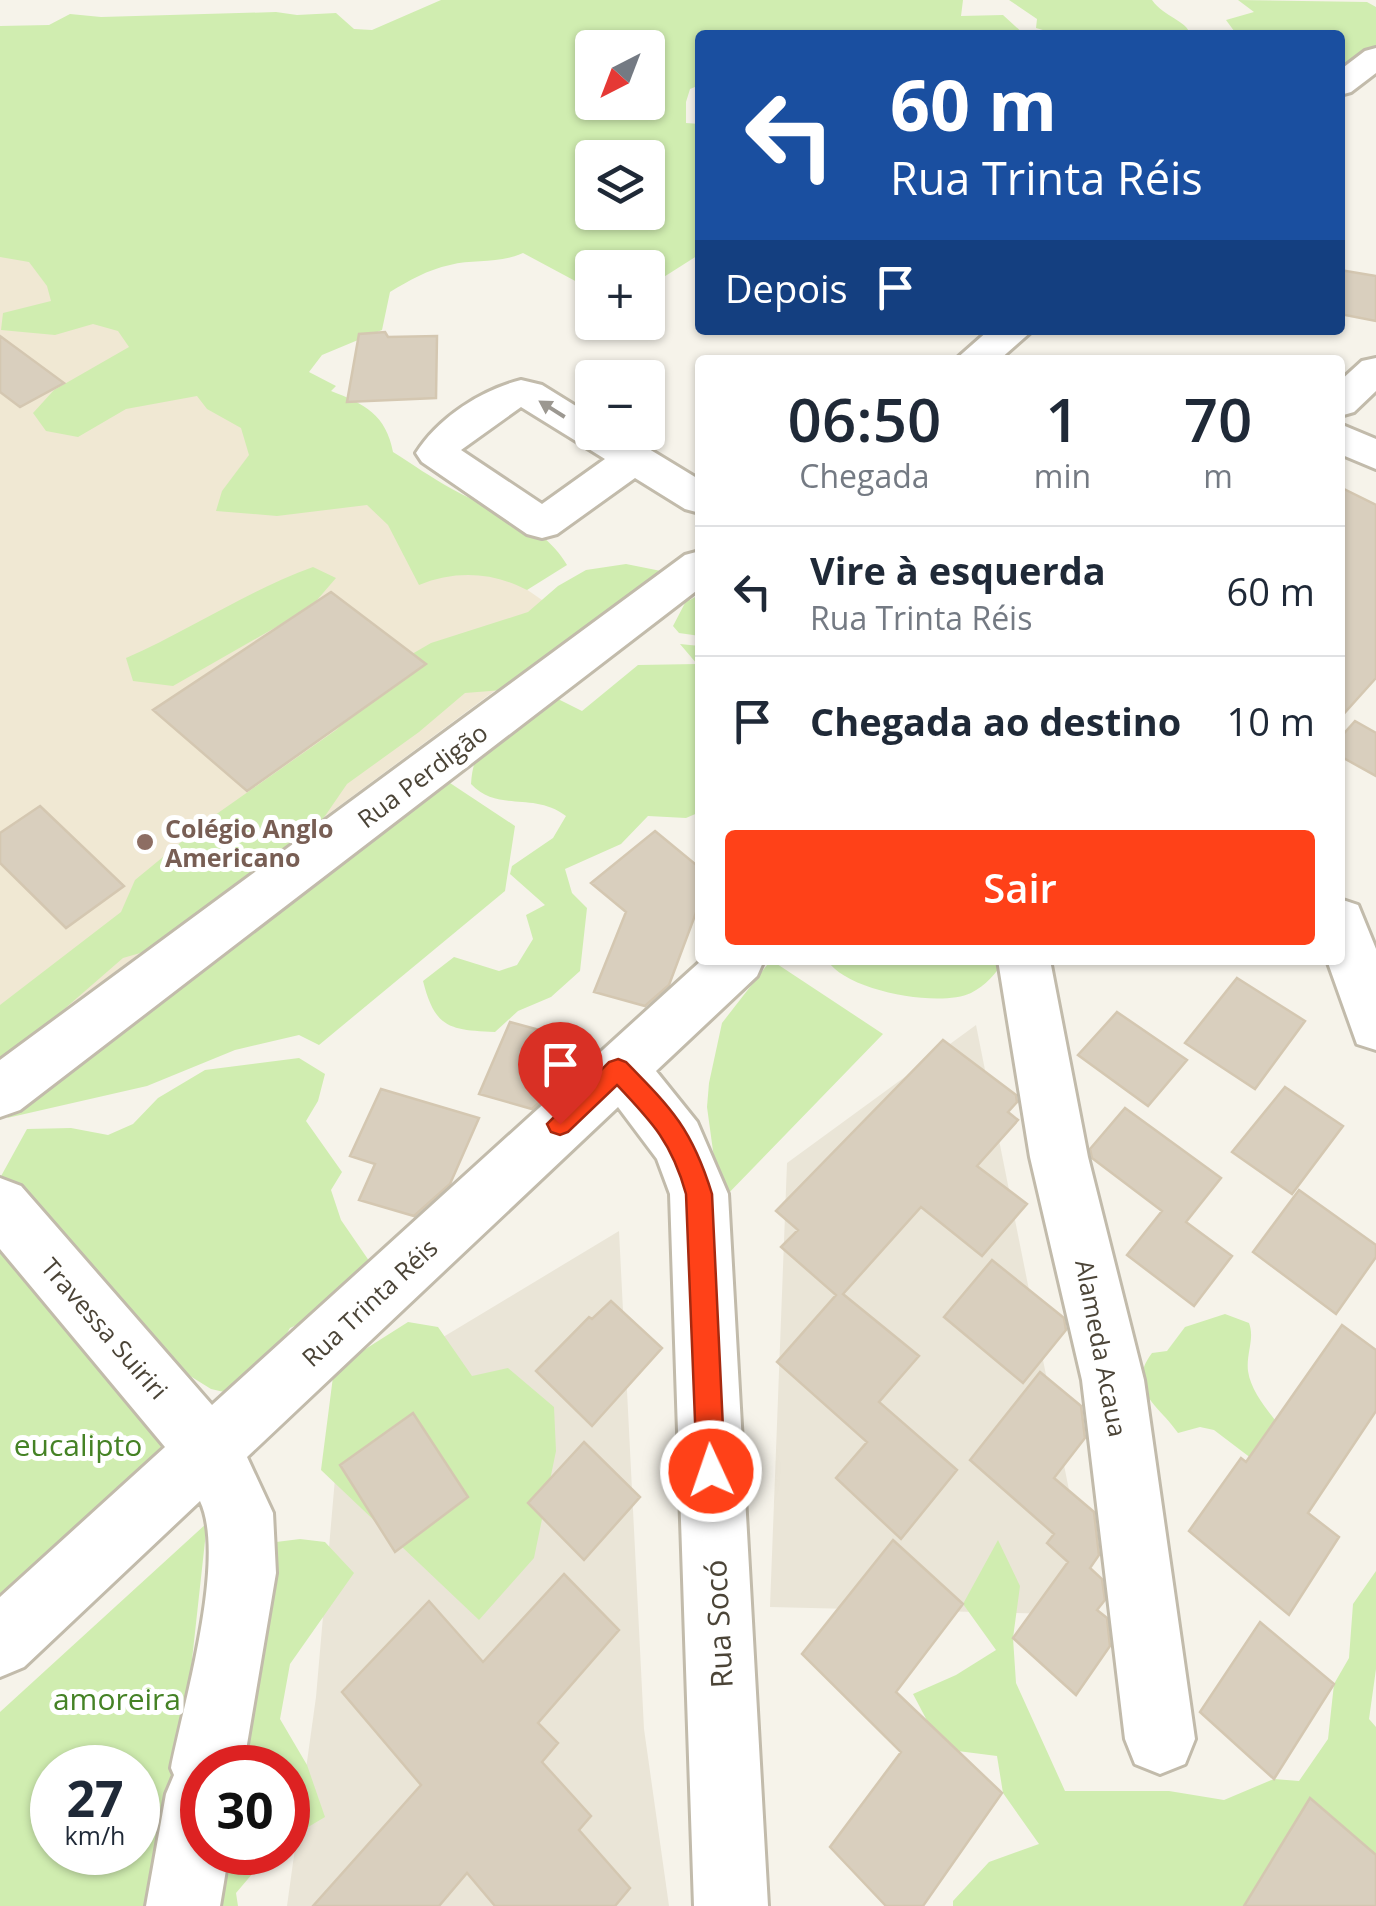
<!DOCTYPE html>
<html lang="pt">
<head>
<meta charset="utf-8">
<style>
	:root { --surface:#fff; --page:#f6f6f7; --text:#1f2937; --muted:#747a83; --line:#e0e1e3; --accent:#ff4118 }
	body { margin:0; font-family:"Open Sans",sans-serif; background:var(--page); color:var(--text); height:100vh; display:flex; flex-direction:column; font-size:38px; white-space:nowrap }
	* { box-sizing:border-box; margin:0 }
	p { font-size:32px; color:var(--muted) }
	.icon { flex:none; width:55px; height:55px; fill:none; stroke:currentColor; stroke-width:2; stroke-linecap:round; stroke-linejoin:round }
	.map { position:relative; flex:1; overflow:hidden }
	.side { position:absolute; left:695px; top:355px; width:650px; height:610px; display:flex; flex-direction:column; background:var(--surface); border-radius:10px; box-shadow:0 2px 8px #0004 }
	.side>* { flex:none }
	.top-card { position:absolute; left:695px; top:30px; width:650px; height:305px; border-radius:10px; box-shadow:0 2px 8px #0004; background:#1a4fa0; color:#fff; overflow:hidden }
	.needle { width:65px; rotate:222deg }
	.buttons { position:absolute; left:575px; top:30px; display:grid; gap:20px }
	.buttons a { display:grid; place-items:center; width:90px; height:90px; border-radius:10px; background:var(--surface); box-shadow:0 2px 8px #0004; font-size:50px }
	.speed { position:absolute; left:30px; top:1745px; display:flex; gap:20px; font-size:50px; font-weight:700; text-align:center }
	.speed>* { display:grid; place-content:center; width:130px; height:130px; border-radius:50%; background:var(--surface); box-shadow:0 2px 8px #0004; line-height:1 }
	.speed small { font-size:25px; font-weight:400 }
	.speed .limit { border:15px solid #d22; background:#fff; color:#111 }
	.pin { position:absolute; display:grid; place-items:center; width:85px; height:85px; color:#fff; margin:-102px -42px; border-radius:50% 50% 50% 0; rotate:-45deg; box-shadow:0 0 10px #0007 }
	.pin .icon { rotate:45deg }
	.me { position:absolute; width:110px; margin:-55px; rotate:357deg; stroke-linejoin:round; filter:drop-shadow(0 0 8px #0008) }
	.turn { display:flex; align-items:center; gap:35px; height:210px; padding:0 30px; font-size:45px }
	.turn .icon { width:130px; height:130px; stroke-width:2.5 }
	.turn b { display:block; font-size:70px; line-height:85px }
	.then { display:flex; align-items:center; height:95px; padding:0 30px; background:#0003; gap:20px; font-size:38px }
	.eta { display:flex; justify-content:space-evenly; align-items:center; height:170px; text-align:center }
	.eta b { font-size:60px; font-weight:600; line-height:70px }
	.primary-button { display:flex; gap:20px; margin-top:auto; padding:20px 30px }
	.primary-button a { flex:1; height:115px; border-radius:10px; background:var(--accent); color:#fff; font-size:40px; font-weight:600; line-height:115px; text-align:center }
	ul { padding:0; list-style:none }
	li { display:flex; align-items:center; gap:30px; height:130px; padding:0 30px; border-top:2px solid var(--line) }
	li div { flex:1 }
	li b { display:block; font-size:38px }
	li em { font-style:normal }
	.map>svg:first-child { display:block }
	.residential { fill:#eae5d7 }
	.education { fill:#f0e8d3 }
	.green { fill:#d0edb0; fill-rule:evenodd }
	.building { fill:#d9cfbe; stroke:#d4c7b1; stroke-width:2.5 }
	.lines { fill:none; stroke-linecap:round; stroke-linejoin:round }
	.minor-casing { stroke:#c2bbab; stroke-width:6 }
	.minor { fill:#fff; fill-rule:evenodd }
	.oneway { fill:#9c9891 }
	.route { fill:#ff4118; stroke:#a62a10; stroke-width:2.5 }
	.education-dot { fill:#8d6e63; stroke:#fff; stroke-width:4 }
	.labels { text-anchor:middle; dominant-baseline:central; stroke-width:10; stroke-linejoin:round; paint-order:stroke }
	.street-label { font-size:25px; fill:#4b4437; stroke:#fff }
	.education-label { font-size:25px; font-weight:bold; fill:#785e54; stroke:#fff; text-anchor:start }
	.near-park-label { font-size:30px; fill:#458225; stroke:#fff }
	.near-street-label { font-size:30px; fill:#4b4437; stroke:#fff }
</style>
</head>
<body>
<div class="map">
<svg width="1376" height="1906" viewBox="0 0 1376 1906">
	<rect width="100%" height="100%" fill="#f6f3ea"/>
	<path class="residential" d="M976 1025 1094 1615 770 1607 787 1163Z
		M619 1231 644 1729 669 1906H287L316 1697 342 1398Z"/>
	<path class="education" d="M0 226 581 627 0 1057Z"/>
	<path class="green" d="M441 0H963L961 16 1003 15 1025 35H700V85L690 89 686 102V123L700 124V254L648 287V268H592V290L523 253C500 264 474 259 450 265 427 270 410 280 390 292L382 330 322 355 309 372 336 386 331 391C365 404 386 415 393 452 412 464 432 478 452 489 493 512 541 521 567 565L527 590C493 572 455 570 419 585L388 525 367 505 277 516 216 511 222 491 249 455 241 428 207 409 197 396 126 409 78 437 46 431 33 413 54 390 129 347 118 331 93 324 55 335 1 330 3 313 51 301 47 286 29 262 0 257V26L49 25 70 14 101 17 276 12 297 15 336 13 354 29 372 30ZM592 48H648V102H592ZM592 158H648V212H592Z
		M1009 0H1152C1165 18 1185 19 1191 35H1060L1036 28 1037 19Z
		M1238 0 1367 2 1376 7V55L1340 79V35H1237L1226 20 1254 12Z
		M626 564 676 574 690 600 700 594V636L679 633 673 626 685 603 616 645 503 690 465 693 419 732 347 784 290 867 154 949 123 958 0 1065V1005L121 912 135 880 208 820 336 730 391 679 412 654 431 643 528 612 558 586 586 570Z
		M313 567 336 578 311 607 173 686 133 681 126 658C190 630 247 591 313 567Z
		M680 644 700 646V812L686 818 648 816 621 844 565 869 572 893 587 908 580 971 551 997 518 1011 495 1032C449 1030 435 1028 423 981L454 957 499 971 517 965 533 939 526 915 545 905 510 874 512 866 553 838 566 816C533 791 498 813 471 784 474 729 514 721 556 698L582 711 638 665 697 664Z
		M450 783 515 826 505 891 319 1045 299 1035 235 1050 147 1086 7 1118Z
		M771 960 883 1034 720 1202 707 1107 709 1083 722 1023Z
		M827 960H1004C997 973 985 986 971 993 939 1008 846 991 827 960Z
		M299 1058 325 1074 318 1101 306 1121 342 1172 331 1190 341 1220 374 1268 342 1305 290 1328 275 1354 237 1395 211 1389 174 1366 0 1178 27 1129 71 1128 108 1135 133 1124 158 1098 205 1070Z
		M0 1235 174 1447 0 1622Z
		M1225 1314 1249 1323C1255 1339 1246 1353 1248 1371 1251 1392 1268 1410 1280 1427L1264 1468 1214 1430 1200 1427 1178 1433C1158 1404 1125 1389 1152 1353L1167 1351 1185 1327Z
		M408 1322 438 1327 472 1376 508 1368 554 1407 556 1451 534 1558 479 1620 321 1470 334 1369Z
		M207 1523 165 1906H0V1712ZM52 1768H138V1852H52Z
		M300 1539 325 1542 354 1573 290 1664 280 1719 307 1765 325 1817 288 1839V1768H211L251 1545Z
		M998 1540 1020 1586 1013 1638 1016 1683 1065 1791H1169L1224 1800 1274 1779 1299 1781 1328 1739 1334 1684 1349 1658 1353 1604 1376 1571V1669L1369 1719 1376 1727V1906H953V1901L989 1862 1039 1844 1003 1793 997 1756 942 1749 913 1694 956 1675 996 1650 963 1604Z
		M202 1812V1852L270 1853 236 1893 238 1906H185Z"/>
	<path class="building" d="M1340 270 1376 276V321L1340 314Z
		M385 332 388 337 437 336 436 398 347 402 359 334Z
		M0 336 64 383 20 407 0 392Z
		M1340 487 1376 505V678L1340 718Z
		M331 592 426 664 247 791 153 710Z
		M1355 721 1376 733V776L1340 756V738Z
		M40 806 124 886 66 928 0 863V833Z
		M655 831 700 868V902L669 985 645 1006 594 992 626 912 591 883Z
		M1237 978 1305 1021 1255 1089 1185 1043Z
		M1117 1012 1187 1060 1148 1106 1078 1055Z
		M510 1022 580 1041 565 1079 532 1109 479 1094Z
		M943 1040 1016 1095 1017 1102 1008 1112 1018 1120 977 1166 1027 1204 982 1256 921 1207 843 1294 919 1356 879 1402 957 1470 901 1539 836 1478 867 1442 777 1362 836 1295 781 1247 798 1230 776 1211Z
		M1285 1087 1343 1126 1292 1194 1232 1152Z
		M381 1089 479 1118 450 1184 414 1216 359 1200 375 1164 350 1156Z
		M1125 1108 1221 1178 1186 1222 1232 1256 1194 1306 1127 1255 1162 1211 1092 1158 1090 1149Z
		M1299 1190 1376 1245V1257L1336 1314 1253 1252Z
		M992 1260 1064 1318 1066 1330 1023 1383 944 1317Z
		M611 1301 662 1348 592 1426 536 1371 589 1317 592 1319Z
		M1342 1325 1376 1350V1411L1308 1513 1339 1537 1289 1615 1189 1531 1241 1458 1246 1462Z
		M1040 1372 1081 1406 1085 1438 1054 1478 1094 1512 1099 1555 1090 1568 1102 1579 1105 1600 1097 1610 1107 1618 1110 1646 1076 1695 1013 1638 1068 1562 1047 1543 1054 1534 970 1460Z
		M413 1413 468 1497 395 1552 340 1465Z
		M584 1442 640 1497 584 1560 528 1503Z
		M893 1540 963 1604 896 1692 1002 1793 923 1906H886L830 1847 901 1752 802 1654Z
		M564 1574 619 1630 538 1723 558 1743 542 1762 591 1816 579 1830 630 1888 615 1906H495L467 1873 439 1906H313L421 1785 342 1692 429 1601 483 1662Z
		M1260 1622 1334 1684 1274 1779 1200 1712Z
		M1310 1798 1376 1855V1906H1244Z"/>
	<g class="lines">
		<defs>
			<path id="minor" d="M1376 48V73L1351 92 1340 95V70L1365 51Z
				M989 330H1033L999 360H955Z
				M1376 358V391L1354 412 1340 416V381L1362 361Z
				M521 380 542 385 592 416V432H621L700 480V513L685 509 635 478 557 534 542 538 527 534 422 462 416 453C438 418 481 390 521 380ZM521 407 605 459 542 504 461 450Z
				M1340 424 1376 439V469L1340 454Z
				M700 551V588L20 1110 0 1117V1060L685 555Z
				M1340 899 1358 905 1376 949V1050L1357 1044 1327 960H1340Z
				M702 960H764L757 976 656 1071 697 1122 728 1194 768 1906H694L670 1194 657 1159 618 1107 247 1457 273 1513 276 1573 243 1768H202V1852H229L220 1906H146L166 1794 174 1775 171 1768C184 1703 227 1558 200 1501L24 1667 0 1677V1597L165 1447 0 1249V1178L21 1186 212 1405Z
				M998 960H1050L1088 1157 1144 1380 1195 1739 1185 1764 1160 1774 1135 1764 1125 1739 1082 1380 1030 1157Z"/>
		</defs>
		<use href="#minor" class="minor-casing"/>
		<use href="#minor" class="minor"/>
	</g>
	<defs><path id="oneway-solid" d="M-6-.8H1V-3.2L6.5 0L1 3.2V.8H-6Z" transform="scale(2.5)"/></defs>
	<use class="oneway" href="#oneway-solid" transform="translate(552 409) rotate(-148)"/>
	<path class="route" d="M618 1059 626 1062C672 1109 692 1129 712 1194L725 1471 721 1481 711 1485 701 1481 697 1471 686 1194C672 1143 653 1123 617 1085L568 1132 560 1135 551 1132 547 1124 609 1062Z"/>
	<circle class="education-dot" cx="145" cy="842" r="10"/>
	<g class="labels">
		<g class="street-label">
			<text transform="translate(422 775) rotate(-37)">Rua Perdigão</text>
			<text transform="translate(369 1302) rotate(-43)">Rua Trinta Réis</text>
			<text transform="translate(105 1328) rotate(49)">Travessa Suiriri</text>
			<text transform="translate(1102 1348) rotate(79)">Alameda Acaua</text>
		</g>
		<g class="education-label">
			<text x="165" y="828">Colégio Anglo<tspan x="165" dy="29">Americano</tspan></text>
		</g>
		<g class="near-park-label">
			<text x="78" y="1444">eucalipto</text>
			<text x="117" y="1698">amoreira</text>
		</g>
		<g class="near-street-label">
			<text transform="translate(718 1624) rotate(-93)">Rua Socó</text>
		</g>
	</g>
</svg>
<div class="buttons">
<a><svg class="needle" viewBox="-14 -14 28 28"><path d="M0-13l5 13h-10z" fill="#e53935"/><path d="M0 13l5-13h-10z" fill="#747a83"/></svg></a>
<a><svg class="icon" aria-label="layers" viewBox="0 0 24 24"><path d="M12 4l9 5-9 5-9-5zM3 14l9 5 9-5"/></svg></a>
<a>+</a>
<a>−</a>
</div>
<div class="speed"><div>27<small>km/h</small></div><div class="limit">30</div></div>
<div class="pin" style="left:560px;top:1124px;background:#d93025"><svg class="icon" aria-label="arrive" viewBox="0 0 24 24"><path d="M6 21V4h12l-3 4 3 4H6"/></svg></div>
<svg class="me" style="left:711px;top:1471px" viewBox="-20 -20 40 40"><circle r="17" fill="#ff4118" stroke="#fff" stroke-width="3"/><path d="M0-11L8 9 0 5-8 9z" fill="#fff"/></svg>
<div class="top-card">
<div class="turn"><svg class="icon" aria-label="left" viewBox="0 0 24 24"><path d="M17 20v-9H6M10 6l-5 5 5 5"/></svg><div><b>60 m</b>Rua Trinta Réis</div></div>
<div class="then">Depois<svg class="icon" aria-label="arrive" viewBox="0 0 24 24"><path d="M6 21V4h12l-3 4 3 4H6"/></svg></div>
</div>
<section class="side">
<div class="eta">
<div><b>06:50</b><p>Chegada</p></div>
<div><b>1</b><p>min</p></div>
<div><b>70</b><p>m</p></div>
</div>
<ul>
<li><svg class="icon" aria-label="left" viewBox="0 0 24 24"><path d="M17 20v-9H6M10 6l-5 5 5 5"/></svg><div><b>Vire à esquerda</b><p>Rua Trinta Réis</p></div><em>60 m</em></li>
<li><svg class="icon" aria-label="arrive" viewBox="0 0 24 24"><path d="M6 21V4h12l-3 4 3 4H6"/></svg><div><b>Chegada ao destino</b></div><em>10 m</em></li>
</ul>
<div class="primary-button"><a>Sair</a></div>
</section>
</div>
</body>
</html>
